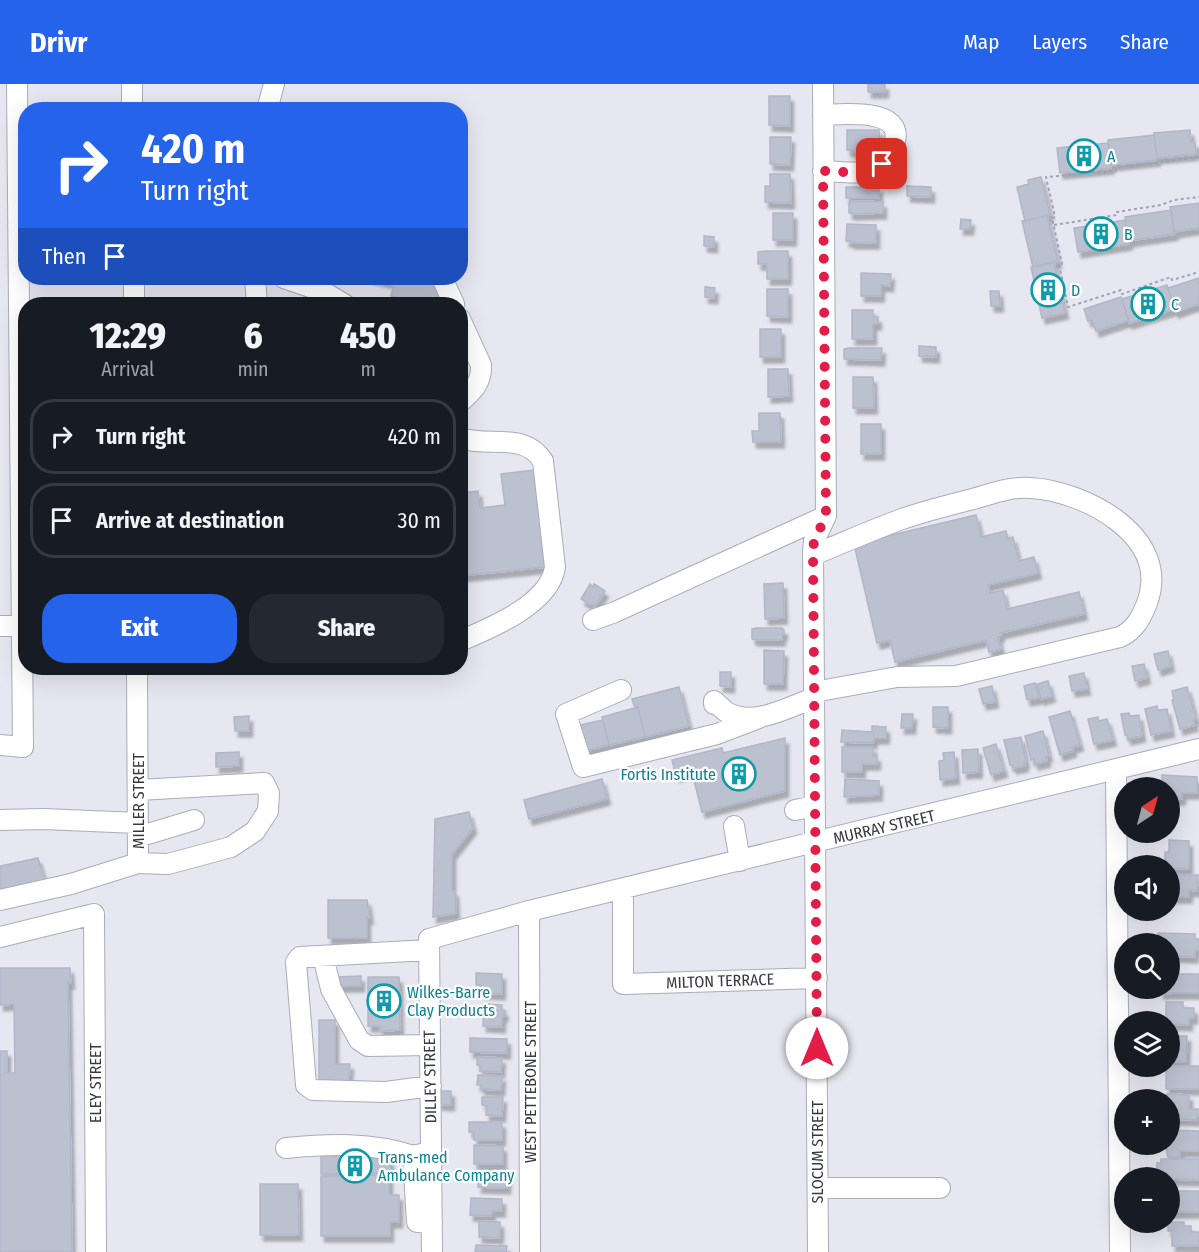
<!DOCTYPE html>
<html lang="en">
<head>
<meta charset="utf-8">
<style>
	:root { --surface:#171b24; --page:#242831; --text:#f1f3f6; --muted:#9ea1a6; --line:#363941; --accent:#2563eb }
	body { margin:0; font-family:"Fira Sans Condensed",sans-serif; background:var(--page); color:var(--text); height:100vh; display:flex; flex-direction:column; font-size:22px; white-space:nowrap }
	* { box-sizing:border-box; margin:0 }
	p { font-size:20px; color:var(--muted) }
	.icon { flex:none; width:33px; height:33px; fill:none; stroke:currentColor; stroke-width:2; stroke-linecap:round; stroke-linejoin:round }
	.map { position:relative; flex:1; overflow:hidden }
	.side { position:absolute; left:18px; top:213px; width:450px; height:378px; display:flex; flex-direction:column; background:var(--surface); border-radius:24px; box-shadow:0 6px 24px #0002 }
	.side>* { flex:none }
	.guide { position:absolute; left:18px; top:18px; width:450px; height:183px; border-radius:24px; box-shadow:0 6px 24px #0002; background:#2563eb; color:#fff; overflow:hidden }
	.needle { width:39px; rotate:36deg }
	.controls { position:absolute; left:1114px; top:693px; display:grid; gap:12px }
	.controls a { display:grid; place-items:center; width:66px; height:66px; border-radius:50%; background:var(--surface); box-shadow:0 6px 24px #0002; font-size:30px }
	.pin { position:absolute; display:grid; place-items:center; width:51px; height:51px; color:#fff; margin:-26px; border-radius:12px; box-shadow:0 3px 9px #0006 }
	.me { position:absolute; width:66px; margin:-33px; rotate:0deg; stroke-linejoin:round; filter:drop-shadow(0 0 4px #0008) }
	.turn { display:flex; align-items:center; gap:21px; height:126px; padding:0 24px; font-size:27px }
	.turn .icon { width:78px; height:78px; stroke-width:2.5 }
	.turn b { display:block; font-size:42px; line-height:51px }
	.then { display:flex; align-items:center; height:57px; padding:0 24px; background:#0003; gap:12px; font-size:22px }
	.eta { display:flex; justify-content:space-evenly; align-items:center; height:102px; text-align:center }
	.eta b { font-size:36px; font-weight:800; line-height:42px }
	.action { display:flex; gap:12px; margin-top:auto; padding:12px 24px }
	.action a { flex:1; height:69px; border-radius:24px; background:var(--accent); color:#fff; font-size:24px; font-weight:800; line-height:69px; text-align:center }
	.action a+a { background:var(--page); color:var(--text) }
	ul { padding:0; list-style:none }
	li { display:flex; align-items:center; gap:18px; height:75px; margin:0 12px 9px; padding:0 12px; border:3px solid var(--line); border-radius:24px }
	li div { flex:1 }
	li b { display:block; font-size:22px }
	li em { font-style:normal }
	header { display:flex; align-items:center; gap:36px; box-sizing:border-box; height:84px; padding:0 30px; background:var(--accent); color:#fff }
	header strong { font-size:28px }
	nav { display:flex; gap:33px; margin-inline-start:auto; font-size:21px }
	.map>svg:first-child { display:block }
	.building { fill:#bcc1d0; stroke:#b1b6ca; stroke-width:1.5; filter:url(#shadow) }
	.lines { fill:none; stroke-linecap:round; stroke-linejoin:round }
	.minor-casing { stroke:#a9acbb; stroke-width:22 }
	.path { stroke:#9ca2ba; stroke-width:2; stroke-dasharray:3 3; stroke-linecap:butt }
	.minor { stroke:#fff; stroke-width:20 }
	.route { stroke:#e11d48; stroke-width:10; stroke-dasharray:0 18 }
	.labels { text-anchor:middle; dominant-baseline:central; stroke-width:4.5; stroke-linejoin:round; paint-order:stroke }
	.culture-label { font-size:16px; fill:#0d838f; stroke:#fff; text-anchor:start }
	.street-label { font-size:16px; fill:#363842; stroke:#fff }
</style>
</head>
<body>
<header>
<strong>Drivr</strong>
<nav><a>Map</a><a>Layers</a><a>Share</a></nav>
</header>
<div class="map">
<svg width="1199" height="1168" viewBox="0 0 1199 1168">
	<defs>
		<filter id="shadow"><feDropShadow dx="3.5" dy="6" stdDeviation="1.5" flood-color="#0004"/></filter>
	</defs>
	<rect width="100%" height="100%" fill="#e6e7f0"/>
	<path class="building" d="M868 0H885V8H868Z
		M769 12H790V42L769 41Z
		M847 46H879L880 66H862V69H853V66H847Z
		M1190 46 1191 58H1195L1196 70 1157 74 1154 49Z
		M1154 51 1157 76 1111 81 1108 56Z
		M770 53H791L790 81 770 80Z
		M1108 59 1111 84 1060 89 1057 64Z
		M770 90H790L791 119 765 118V102H770Z
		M1041 93 1050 131 1025 137 1017 103 1029 100 1028 96Z
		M907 102 931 103V113L907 112Z
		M846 103H879V114H846Z
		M852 117 883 118V129L852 130 853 129H849V119H852Z
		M1199 119V144L1174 148 1170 123Z
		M1171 126 1175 150 1129 157 1125 133Z
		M773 129H793V156H773Z
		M1047 132 1058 178 1033 183 1022 137Z
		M961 135 971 136 970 145H960Z
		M1125 136 1129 160 1078 168 1074 144Z
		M847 140 876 141V159H851V157H846Z
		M704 152 714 153V163L704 162Z
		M767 167H788V195H767V180H758V168Z
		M1054 178 1065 229 1042 234 1031 183Z
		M861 189 891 190 890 202 881 201V212H861Z
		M369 194H438L450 220H406L404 215 391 212 394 199Z
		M1199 194V220L1175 228 1168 204Z
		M1167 201 1174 225 1129 239 1122 215Z
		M705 203 715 204 714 214 705 213Z
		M767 205H788V233L767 232Z
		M990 207H999L1000 222H991Z
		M1121 213 1129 236 1096 247 1092 236 1088 237 1084 225Z
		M852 226H873V233H878V240H873V255H852Z
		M760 245H781V273H760Z
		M919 262 936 263V273L919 272Z
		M849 264H882L881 276 844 275V265Z
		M768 285H788L789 312 768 313Z
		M853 293H873L874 324H853Z
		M759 329H780L781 358H753L752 347H759Z
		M861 340H881V370H861Z
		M534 386 545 483 460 492V409L478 407 480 424 505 421 501 390Z
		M976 431 981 453 1006 447 1008 455 1013 453 1019 477 1034 473 1038 489 988 501 990 509 1003 506 1007 525 1079 508 1084 530 1000 549 1001 552 998 553 1001 565 989 568 986 556 895 578 890 556 877 559 854 460Z
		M783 499 784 534 765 535 764 500Z
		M590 500 593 503 594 500 605 507 595 523 581 515Z
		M756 544H782L784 546V550H782V556H756L752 555V545Z
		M764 566 784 567 783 600H764Z
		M1168 567 1171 582 1158 586 1154 570Z
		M1144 580 1147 594 1135 597 1132 582Z
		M720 588H731V603L720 602Z
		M1084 589 1087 605 1072 607 1069 592Z
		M1048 597 1052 612 1041 615 1037 600Z
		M1035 599 1039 614 1027 616 1024 602Z
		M992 602 995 618 983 620 979 605Z
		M679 603 689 642 645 653 638 623 635 624 632 615Z
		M1187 603 1196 635 1193 636 1195 641 1180 645 1172 616H1174L1172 607Z
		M1157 622 1158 626 1167 625 1171 647 1151 651 1145 625Z
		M638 623 645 653 609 661 602 633Z
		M933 623H948V644L933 643Z
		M1070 627 1080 661 1072 663 1073 667 1060 671 1049 633Z
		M1129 629 1130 632 1139 631 1142 652 1128 655 1127 651H1125L1121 630Z
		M902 630H913L912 644H901Z
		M249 632V647H235L234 633Z
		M1098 633 1099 637 1107 635 1113 656 1094 660 1088 635Z
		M603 636 609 661 581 668 575 642Z
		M872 642 886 643V654H874L873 659 841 658 842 646 872 648Z
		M1043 647 1049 672H1046L1047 677 1035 680 1034 675 1031 676 1025 652Z
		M1021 653 1026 678H1024L1025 682 1013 684 1012 681H1010L1004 656Z
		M785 654V707L702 728 692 688 676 692 672 676 722 664 723 669Z
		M996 660 1004 687 991 691 983 664Z
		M842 663H873V672H877V680H862V688H842Z
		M978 665 979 688 963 689 962 666Z
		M239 668V682L216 683V669Z
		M954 668 956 694 940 696 939 677 944 676 943 669Z
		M1162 691 1197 693V709H1182V715H1170V704H1162Z
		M602 695 607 715 529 735 524 716Z
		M845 695 879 697V711L844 713Z
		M469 728 473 744 452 770V807H455L456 829 433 833 435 735Z
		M1169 756 1189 757V785L1170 784V782H1165V768H1169Z
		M38 774 45 798 0 810V782Z
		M1170 791H1198L1197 807 1189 806V813H1170Z
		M328 816H367L370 834 367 833V854H328Z
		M1158 849 1195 850V855H1199V866H1195V873L1170 872V860H1158Z
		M0 884H70L71 899 68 898 72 1168H0V967H7V989H15L14 920 0 921Z
		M476 889 502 890V910L481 909V901H476Z
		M1170 890H1199V909H1160V904H1170Z
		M361 892V902H334V893Z
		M368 893H399L400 946 380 947V942H368Z
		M1166 918H1183V924H1194V934H1189V941L1170 940V938H1160V934H1166Z
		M484 920 502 921V926L505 927 504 932H502V943L483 942Z
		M319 936H335V980H350L349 998 319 997Z
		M1170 952H1187L1186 978H1170Z
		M470 954 507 955V969L470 968Z
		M477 973 502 974 501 988 480 987V982L477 981Z
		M1166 982H1199V1005H1166Z
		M478 991 502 992 501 1006 481 1005V1001H477Z
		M439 1007H451V1021L438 1020Z
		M1167 1010 1189 1011V1025H1198L1197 1036 1170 1035V1016H1167Z
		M482 1013H503L502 1032 486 1031 487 1022 482 1021Z
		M469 1038H502V1056H474V1048H469Z
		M1170 1046 1199 1047V1067H1180V1074L1168 1073 1165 1060H1170Z
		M474 1061 503 1062V1080H474Z
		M321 1064H351V1074H390V1089L321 1090Z
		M1161 1075H1199V1096L1170 1095V1094H1161V1091H1156L1157 1079H1161Z
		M479 1087H508L507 1104 478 1103Z
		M389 1091V1111H399V1138H390V1152H321V1092Z
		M260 1100H298L299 1151H260Z
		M1170 1107H1199V1128H1170Z
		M471 1114 502 1115V1127H492L491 1132 470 1131Z
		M479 1137 500 1138V1154L479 1153Z
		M1168 1138H1184V1142H1191V1148H1199V1162H1172V1147H1168Z
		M476 1161 507 1162 506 1168H475Z"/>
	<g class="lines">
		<defs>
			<path id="minor" d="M132 0V26
				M267 26 274 0
				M823 31C845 30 912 23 892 65 887 75 880 84 869 87 854 91 838 87 823 87
				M134 194V220
				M255 194 257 220
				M284 194 322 207 344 220
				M442 194 454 220
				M460 235 481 281C482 298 473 307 460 318
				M460 354C489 364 524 347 543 377L555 483C550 520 491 544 460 557
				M813 471C843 459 872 446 902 435 925 427 949 421 973 415 991 410 1011 402 1031 404 1084 407 1172 452 1147 519 1141 534 1135 546 1120 553L956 592 897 593 814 608
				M593 536 615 528 826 432
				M0 542H26
				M621 606 566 630 583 683 717 650 759 634
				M714 620V617C718 620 723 626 728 629 755 643 788 623 814 614
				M0 661 23 663 17 0
				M1116 687 1120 1168
				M795 726 815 722
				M0 736 43 735 138 739
				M734 742 740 777
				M138 753 194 736
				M138 779 168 780 231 763 255 747 268 727 269 709 264 699 138 706
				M623 805V900L817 894
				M0 816 71 800 138 779 137 584
				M529 827 530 1168
				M0 853 94 830 96 1168
				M429 855 529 827 1199 665
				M429 855 432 1168
				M429 866 300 873 296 878 306 1001 313 1006 386 1008 431 1002
				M323 872 331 905 359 956 368 962 430 961
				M286 1064C328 1060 372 1058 413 1072
				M426 1069 413 1072 417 1138 432 1139
				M818 1104H940
				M818 1168 813 467 814 457 826 432 823 0"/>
		</defs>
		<use href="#minor" class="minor-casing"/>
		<path class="path" d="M1199 73 1116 84V87L1046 93 1055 133 1052 134 1062 180H1059L1068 223 1121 206 1122 210 1171 193 1172 196 1199 188
			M1054 141 1117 131V128L1161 121 1174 116 1199 113"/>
		<use href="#minor" class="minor"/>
	</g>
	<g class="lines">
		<path class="route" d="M817 964 813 467 814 457 826 432 823 87C843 87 864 93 882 80"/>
	</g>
	<defs>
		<symbol id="building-ring" viewBox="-11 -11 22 22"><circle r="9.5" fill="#fff" stroke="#0f9aa8" stroke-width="1.5"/><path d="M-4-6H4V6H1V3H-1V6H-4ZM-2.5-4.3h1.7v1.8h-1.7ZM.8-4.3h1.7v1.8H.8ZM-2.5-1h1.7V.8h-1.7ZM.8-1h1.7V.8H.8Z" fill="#0f9aa8"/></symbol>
	</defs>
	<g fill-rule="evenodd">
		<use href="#building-ring" x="1065" y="53" width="38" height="38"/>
		<use href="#building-ring" x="1082" y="131" width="38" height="38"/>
		<use href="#building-ring" x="1029" y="187" width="38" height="38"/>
		<use href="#building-ring" x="1129" y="201" width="38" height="38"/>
		<use href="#building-ring" x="720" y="671" width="38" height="38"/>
		<use href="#building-ring" x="365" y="898" width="38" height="38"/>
		<use href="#building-ring" x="336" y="1063" width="38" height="38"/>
	</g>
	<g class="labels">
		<g class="culture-label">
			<text x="1107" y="72">A</text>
			<text x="1124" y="150">B</text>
			<text x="1071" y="206">D</text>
			<text x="1171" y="220">C</text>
			<text x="716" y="690" text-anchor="end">Fortis Institute</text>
			<text x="407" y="908">Wilkes-Barre<tspan x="407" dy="18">Clay Products</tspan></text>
			<text x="378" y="1073">Trans-med<tspan x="378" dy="18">Ambulance Company</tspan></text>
		</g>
		<g class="street-label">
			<text transform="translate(138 717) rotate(-90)">MILLER STREET</text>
			<text transform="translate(884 743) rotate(-13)">MURRAY STREET</text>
			<text transform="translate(720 897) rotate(-2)">MILTON TERRACE</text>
			<text transform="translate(430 993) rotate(-91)">DILLEY STREET</text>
			<text transform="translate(530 998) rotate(-90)">WEST PETTEBONE STREET</text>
			<text transform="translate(95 999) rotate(-90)">ELEY STREET</text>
			<text transform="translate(817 1068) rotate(-90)">SLOCUM STREET</text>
		</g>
	</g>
</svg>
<div class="controls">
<a><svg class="needle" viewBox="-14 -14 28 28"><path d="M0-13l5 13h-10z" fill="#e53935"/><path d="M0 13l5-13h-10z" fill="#9ea1a6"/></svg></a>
<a><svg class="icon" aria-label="sound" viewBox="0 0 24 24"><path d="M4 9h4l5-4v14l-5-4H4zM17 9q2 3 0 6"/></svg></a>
<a><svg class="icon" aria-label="search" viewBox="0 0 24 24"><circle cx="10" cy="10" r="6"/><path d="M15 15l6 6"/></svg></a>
<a><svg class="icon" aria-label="layers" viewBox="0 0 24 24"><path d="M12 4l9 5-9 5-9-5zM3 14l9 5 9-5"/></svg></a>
<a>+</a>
<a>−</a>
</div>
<div class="pin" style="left:882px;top:80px;background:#d93025"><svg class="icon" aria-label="arrive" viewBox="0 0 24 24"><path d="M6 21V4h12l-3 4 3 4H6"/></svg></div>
<svg class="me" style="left:817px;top:964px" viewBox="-20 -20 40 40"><circle r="19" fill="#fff"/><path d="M0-13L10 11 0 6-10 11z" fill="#e11d48"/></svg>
<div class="guide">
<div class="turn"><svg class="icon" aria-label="right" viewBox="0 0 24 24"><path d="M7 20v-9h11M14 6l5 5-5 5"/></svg><div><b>420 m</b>Turn right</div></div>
<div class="then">Then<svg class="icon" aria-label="arrive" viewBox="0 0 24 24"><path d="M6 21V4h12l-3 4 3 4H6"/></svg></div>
</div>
<section class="side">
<div class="eta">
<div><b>12:29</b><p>Arrival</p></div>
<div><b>6</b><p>min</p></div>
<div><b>450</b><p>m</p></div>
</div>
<ul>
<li><svg class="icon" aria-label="right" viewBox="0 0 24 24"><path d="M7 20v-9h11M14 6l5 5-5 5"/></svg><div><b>Turn right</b></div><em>420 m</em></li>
<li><svg class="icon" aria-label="arrive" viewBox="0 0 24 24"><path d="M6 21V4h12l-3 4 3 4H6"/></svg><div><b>Arrive at destination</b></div><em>30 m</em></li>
</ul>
<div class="action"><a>Exit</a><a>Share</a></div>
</section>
</div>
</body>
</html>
